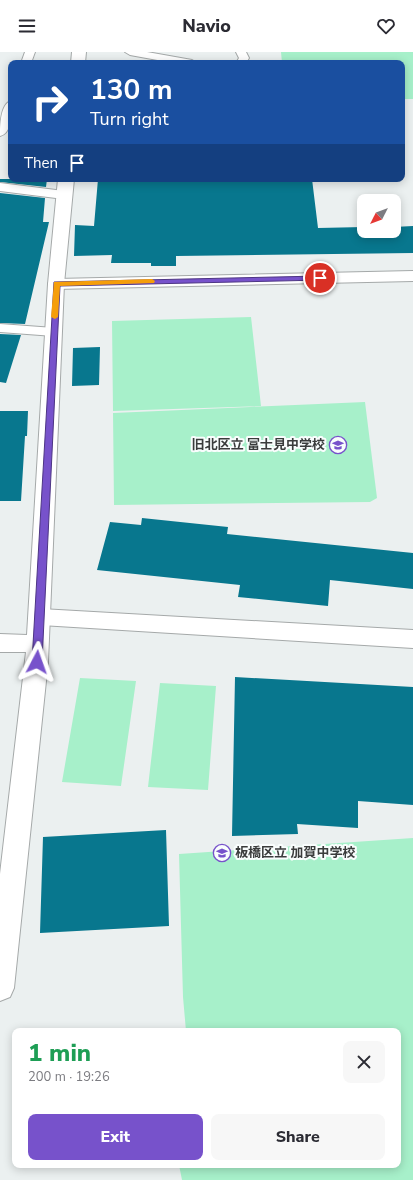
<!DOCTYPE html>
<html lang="en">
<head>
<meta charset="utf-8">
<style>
	:root { --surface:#fff; --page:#f7f7f7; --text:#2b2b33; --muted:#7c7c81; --accent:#7752cb }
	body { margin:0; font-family:"Nunito Sans","Noto Sans JP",sans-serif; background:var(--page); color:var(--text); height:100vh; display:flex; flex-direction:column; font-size:15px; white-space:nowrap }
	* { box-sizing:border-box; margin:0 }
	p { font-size:13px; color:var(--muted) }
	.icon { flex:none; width:22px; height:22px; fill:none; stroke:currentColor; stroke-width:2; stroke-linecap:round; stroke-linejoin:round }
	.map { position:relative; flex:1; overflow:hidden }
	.sheet { position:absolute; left:12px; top:976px; width:389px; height:140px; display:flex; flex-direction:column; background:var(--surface); border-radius:8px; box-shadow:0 2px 10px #0003 }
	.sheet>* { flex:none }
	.hud { position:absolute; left:8px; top:8px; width:397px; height:122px; border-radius:8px; box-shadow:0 2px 10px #0003; background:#1a4fa0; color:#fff; overflow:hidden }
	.needle { width:26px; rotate:228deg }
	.buttons { position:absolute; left:357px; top:142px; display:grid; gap:8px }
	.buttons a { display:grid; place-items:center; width:44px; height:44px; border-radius:8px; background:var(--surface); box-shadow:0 2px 10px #0003; font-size:20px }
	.pin { position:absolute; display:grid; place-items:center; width:34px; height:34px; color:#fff; margin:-17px; border:2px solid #fff; border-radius:50%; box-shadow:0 1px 4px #0007 }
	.me { position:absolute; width:44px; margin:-22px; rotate:4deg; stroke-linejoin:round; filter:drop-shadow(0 0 3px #0008) }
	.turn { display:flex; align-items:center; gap:14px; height:84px; padding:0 16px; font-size:18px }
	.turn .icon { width:52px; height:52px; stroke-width:2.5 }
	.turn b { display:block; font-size:28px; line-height:34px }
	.then { display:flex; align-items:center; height:38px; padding:0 16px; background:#0003; gap:8px; font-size:15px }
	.round { display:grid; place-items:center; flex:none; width:42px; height:42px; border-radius:8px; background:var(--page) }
	.summary { display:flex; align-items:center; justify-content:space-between; height:68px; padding:0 16px }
	h1 { font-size:24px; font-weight:800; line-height:30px; color:#1e9e55 }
	.action { display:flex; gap:8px; margin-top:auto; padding:8px 16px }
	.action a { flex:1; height:46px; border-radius:8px; background:var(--accent); color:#fff; font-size:16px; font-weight:800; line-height:46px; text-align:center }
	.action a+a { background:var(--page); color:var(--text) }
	header { display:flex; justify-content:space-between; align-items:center; height:52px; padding:0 16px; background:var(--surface); font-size:18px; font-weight:800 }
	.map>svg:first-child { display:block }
	.green { fill:#a7f0ca }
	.building { fill:#08778e }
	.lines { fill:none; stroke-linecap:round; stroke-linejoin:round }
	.service-casing { stroke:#a5a9a9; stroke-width:2 }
	.minor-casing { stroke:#a5a9a9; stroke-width:2 }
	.tertiary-casing { stroke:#a5a9a9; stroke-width:2 }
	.service { fill:#fff; fill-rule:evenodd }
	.minor { fill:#fff; fill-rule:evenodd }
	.tertiary { fill:#fff; fill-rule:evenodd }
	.route { fill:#7752cb; stroke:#4d3584 }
	.slow { fill:#f59e0b }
	.labels { text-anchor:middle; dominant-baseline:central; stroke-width:4; stroke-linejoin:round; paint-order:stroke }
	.poi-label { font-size:13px; font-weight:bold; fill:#3a3c3c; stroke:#f9fdfd; text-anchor:end }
</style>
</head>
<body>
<header><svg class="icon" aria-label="menu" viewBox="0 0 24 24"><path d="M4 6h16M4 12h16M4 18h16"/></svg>Navio<svg class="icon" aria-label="heart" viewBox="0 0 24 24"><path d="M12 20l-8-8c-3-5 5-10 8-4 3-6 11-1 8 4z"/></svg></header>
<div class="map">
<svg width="413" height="1128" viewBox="0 0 413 1128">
	<rect width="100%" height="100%" fill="#ebf0f0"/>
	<path class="green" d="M281 0H413V47H402V11H282Z
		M251 265 261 354 113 359 112 269Z
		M365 350 377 446 370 450 114 453 113 361Z
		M80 626 136 629 121 734 62 730Z
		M160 631 216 634 208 738 148 735Z
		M413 786V1128H182L179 1113H398V979H186L183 945 179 802Z"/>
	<path class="building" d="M0 127H47L46 135 0 130Z
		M98 127H312L318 176 364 175V179H394V175L413 174V201L176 204V214H151V211H111L112 203 74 204 75 173 94 174Z
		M0 141 45 146 43 170H49L25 272 0 271Z
		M0 282 21 283 6 331 0 330Z
		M100 295 99 333 72 334 73 296Z
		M0 359H28L27 384H25L21 449H0Z
		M142 466 228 475 227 482 413 501V537L330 528 328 554 238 545 240 533 97 518 110 470 141 473Z
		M235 625 413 635V753L358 749V776L297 772 298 782 232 784Z
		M166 778 169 874 40 881 43 785Z"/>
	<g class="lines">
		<defs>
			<path id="service" d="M25 0H35L31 11H21Z
				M125 0H147L192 8 197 11H174L130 3Z
				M236 0H246L249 6 246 11H236L239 6Z
				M11 49C11 59 13 81 0 84 0 75 0 52 11 49Z
				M0 131 64 139 68 140 70 143 68 146 64 147 0 139Z
				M0 272 54 276 59 277 61 280 59 283 54 284 0 280Z"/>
			<path id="minor" d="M72 0H86L85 11H71Z
				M58 127H74L64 232 48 610 14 936 10 945 0 949V822L26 600H0V582L27 583 48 232Z"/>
			<path id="tertiary" d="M413 219V229L56 237 50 236 48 232 50 228 56 227Z
				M41 557 413 578V596L41 573 33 571 30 565 33 559Z"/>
		</defs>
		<use href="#service" class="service-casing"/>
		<use href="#minor" class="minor-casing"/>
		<use href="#tertiary" class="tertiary-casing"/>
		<use href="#service" class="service"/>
		<use href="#minor" class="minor"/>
		<use href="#tertiary" class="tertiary"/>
	</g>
	<path class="route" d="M320 224 324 226 323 228 60 234 42 610 40 612H34L32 610 54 230Z"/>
	<path class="slow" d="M152 227 155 229 154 231 60 234 58 265 55 267 51 265 54 230Z"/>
	<defs>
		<symbol id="school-ring" viewBox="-11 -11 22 22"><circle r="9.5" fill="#f9fdfd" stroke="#7752cb" stroke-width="1.5"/><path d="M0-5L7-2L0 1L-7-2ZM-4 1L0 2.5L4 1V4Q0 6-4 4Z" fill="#7752cb"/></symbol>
	</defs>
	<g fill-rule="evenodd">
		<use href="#school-ring" x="328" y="383" width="20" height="20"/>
		<use href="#school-ring" x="212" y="791" width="20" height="20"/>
	</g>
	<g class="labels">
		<g class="poi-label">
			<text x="325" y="393">旧北区立 富士見中学校</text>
			<text x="235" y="801" text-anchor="start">板橋区立 加賀中学校</text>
		</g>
	</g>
</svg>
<div class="buttons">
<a><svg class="needle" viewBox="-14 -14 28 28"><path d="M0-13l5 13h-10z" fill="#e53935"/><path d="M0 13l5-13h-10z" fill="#7c7c81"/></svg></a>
</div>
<div class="pin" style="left:320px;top:226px;background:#d93025"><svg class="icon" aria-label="arrive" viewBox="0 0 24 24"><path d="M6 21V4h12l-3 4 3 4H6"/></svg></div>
<svg class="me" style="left:37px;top:610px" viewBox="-20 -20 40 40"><path d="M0-17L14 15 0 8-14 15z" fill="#7752cb" stroke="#fff" stroke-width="4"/></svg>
<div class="hud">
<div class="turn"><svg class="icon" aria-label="right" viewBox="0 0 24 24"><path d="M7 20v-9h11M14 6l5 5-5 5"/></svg><div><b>130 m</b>Turn right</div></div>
<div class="then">Then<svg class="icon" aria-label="arrive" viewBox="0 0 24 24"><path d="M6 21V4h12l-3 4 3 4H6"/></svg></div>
</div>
<section class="sheet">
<div class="summary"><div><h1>1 min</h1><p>200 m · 19:26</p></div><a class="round"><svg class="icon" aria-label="close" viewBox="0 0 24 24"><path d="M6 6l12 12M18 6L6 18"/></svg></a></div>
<div class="action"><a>Exit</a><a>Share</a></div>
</section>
</div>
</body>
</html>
